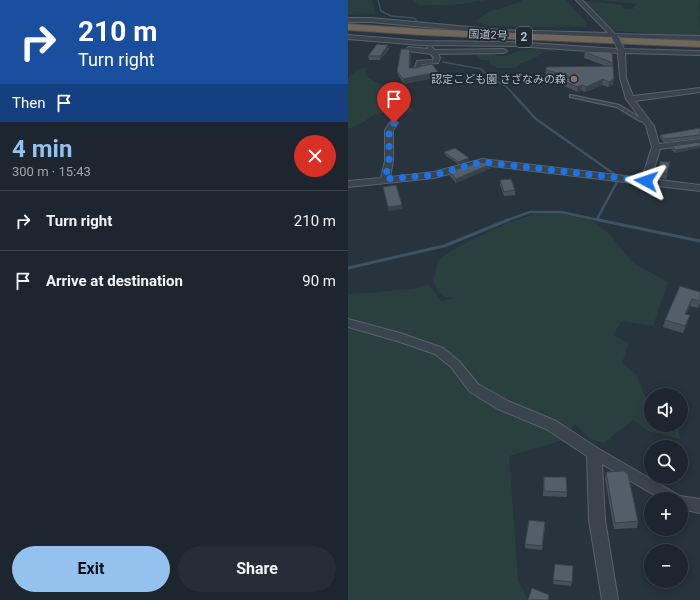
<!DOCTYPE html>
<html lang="en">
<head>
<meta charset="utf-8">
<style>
	:root { --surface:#1d262e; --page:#252e36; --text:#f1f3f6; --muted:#a0a5aa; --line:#3b434a; --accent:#95c1ee }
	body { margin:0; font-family:Roboto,"Noto Sans JP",sans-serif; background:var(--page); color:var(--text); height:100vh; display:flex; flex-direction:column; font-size:15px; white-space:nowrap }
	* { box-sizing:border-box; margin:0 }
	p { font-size:13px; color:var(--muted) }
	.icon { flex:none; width:22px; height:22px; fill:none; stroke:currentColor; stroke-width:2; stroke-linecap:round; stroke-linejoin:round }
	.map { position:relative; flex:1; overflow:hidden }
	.panel { display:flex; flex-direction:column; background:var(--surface); width:348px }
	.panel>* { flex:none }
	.top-card { background:#1a4fa0; color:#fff; overflow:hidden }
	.buttons { position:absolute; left:296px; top:388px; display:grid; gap:8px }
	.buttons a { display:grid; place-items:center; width:44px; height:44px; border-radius:50%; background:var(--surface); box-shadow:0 2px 10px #0003,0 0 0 1px var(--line); font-size:20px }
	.pin { position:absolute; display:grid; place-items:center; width:34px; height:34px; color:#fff; margin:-41px -17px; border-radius:50% 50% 50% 0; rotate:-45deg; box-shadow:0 0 4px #0007 }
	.pin .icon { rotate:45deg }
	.me { position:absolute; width:44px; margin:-22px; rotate:275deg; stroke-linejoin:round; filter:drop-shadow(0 0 3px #0008) }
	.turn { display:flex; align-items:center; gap:14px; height:84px; padding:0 12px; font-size:18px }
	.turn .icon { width:52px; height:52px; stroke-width:2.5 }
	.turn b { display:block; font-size:28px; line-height:34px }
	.then { display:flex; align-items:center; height:38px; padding:0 12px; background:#0003; gap:8px; font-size:15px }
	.round { display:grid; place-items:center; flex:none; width:42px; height:42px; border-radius:21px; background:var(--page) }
	.overview { display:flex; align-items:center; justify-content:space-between; height:68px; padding:0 12px }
	h1 { font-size:24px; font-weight:700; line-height:30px; color:var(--accent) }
	.action { display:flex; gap:8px; margin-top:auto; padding:8px 12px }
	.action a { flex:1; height:46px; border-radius:24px; background:var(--accent); color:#111; font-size:16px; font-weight:700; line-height:46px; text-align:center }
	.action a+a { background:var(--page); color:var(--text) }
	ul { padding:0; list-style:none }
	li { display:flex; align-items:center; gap:12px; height:60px; padding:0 12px; border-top:1px solid var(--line) }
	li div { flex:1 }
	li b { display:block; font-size:15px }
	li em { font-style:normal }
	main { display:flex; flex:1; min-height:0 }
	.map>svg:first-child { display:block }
	.green { fill:#2a403f }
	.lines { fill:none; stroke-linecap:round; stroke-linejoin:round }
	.stream-far2 { stroke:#3e5264; stroke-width:1.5 }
	.stream-far1 { stroke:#3e5264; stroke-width:2.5 }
	.stream { stroke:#3e5264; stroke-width:3 }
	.lane-casing { stroke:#59626b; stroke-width:2.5 }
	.street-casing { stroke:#59626b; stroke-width:2 }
	.highway-casing { stroke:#464f58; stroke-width:2 }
	.lane { fill:#3b444d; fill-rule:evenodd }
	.street { fill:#3b444d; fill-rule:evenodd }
	.highway { fill:#726659; fill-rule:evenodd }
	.street-bridge-casing { stroke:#59626b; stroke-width:8; stroke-linecap:butt }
	.street-bridge { stroke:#3b444d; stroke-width:6 }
	.wall { fill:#47515b }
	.shaded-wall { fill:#39424a }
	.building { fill:#525e6a; stroke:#39424a }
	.route { stroke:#1a73e8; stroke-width:7; stroke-dasharray:0 12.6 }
	.education-dot { fill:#8d6e63; stroke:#202932; stroke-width:1.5 }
	.labels { text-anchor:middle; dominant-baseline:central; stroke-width:3.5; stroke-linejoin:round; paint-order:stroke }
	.far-street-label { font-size:11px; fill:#b7bfc8; stroke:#202932 }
	.far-poi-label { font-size:11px; fill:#b7bfc8; stroke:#202932; text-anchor:end }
	.shield { fill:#202932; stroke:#8a929b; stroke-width:1 }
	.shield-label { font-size:12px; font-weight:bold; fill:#b7bfc8 }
</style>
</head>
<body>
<main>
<section class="panel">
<div class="top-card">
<div class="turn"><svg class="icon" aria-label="right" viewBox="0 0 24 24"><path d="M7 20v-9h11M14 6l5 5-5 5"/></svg><div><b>210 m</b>Turn right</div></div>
<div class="then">Then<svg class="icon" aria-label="arrive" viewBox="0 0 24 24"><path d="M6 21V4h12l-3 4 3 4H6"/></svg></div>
</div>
<div class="overview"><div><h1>4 min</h1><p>300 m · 15:43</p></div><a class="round" style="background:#d93025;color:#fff"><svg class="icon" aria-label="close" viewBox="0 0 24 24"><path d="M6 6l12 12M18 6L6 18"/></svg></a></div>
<ul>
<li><svg class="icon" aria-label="right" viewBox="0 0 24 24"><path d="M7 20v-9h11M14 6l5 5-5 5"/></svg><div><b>Turn right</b></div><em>210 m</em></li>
<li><svg class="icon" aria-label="arrive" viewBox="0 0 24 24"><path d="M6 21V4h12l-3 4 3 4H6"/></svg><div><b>Arrive at destination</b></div><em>90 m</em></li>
</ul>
<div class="action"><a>Exit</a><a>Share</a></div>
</section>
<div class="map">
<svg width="352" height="600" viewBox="0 0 352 600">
	<rect width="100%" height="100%" fill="#27333d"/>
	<path class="green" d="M0 0H25L27 14 0 15Z
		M65 0H139L112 4 70 6Z
		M174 0H218L238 21V27L141 26 127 21 140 12 172 2Z
		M233 0 274 5 276 7 274 8 285 9 289 4 252 0H352L351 4 352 37 268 31 246 14 252 11 246 12Z
		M212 47 208 51 195 52 189 57 172 64 167 68H150L142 64V60H134L129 57V55L141 52 147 53 148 56H157L174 50Z
		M19 67 17 72 19 77C36 87 55 95 66 112L56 111 26 114 14 123 0 129V78L10 69Z
		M208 213 244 220 262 235 284 262 320 282 305 326 274 321 265 335 281 343 274 363 288 374 303 410V425H330L332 439 300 431 285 420 256 443 242 439 227 424 216 440 161 456 170 580 180 600H0V295L70 288 80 284 93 301 108 297 98 298 91 293 85 281 90 261 101 252 115 244 160 223 186 214Z"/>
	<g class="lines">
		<path class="stream-far2" d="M30 0 33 11 43 16 66 18 69 21
			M81 53 86 59
			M95 62 133 69 146 80 158 86 167 96"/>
		<path class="stream-far1" d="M166 95 188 119 269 176
			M249 219 269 182
			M157 221 182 212H213L255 221"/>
		<path class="stream" d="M251 220 352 241
			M0 268 96 246 160 220"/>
		<defs>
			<path id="lane" d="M222 95 271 105 294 119H297L299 120 297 121H292L269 107 223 97H222Z"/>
			<path id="street" d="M228 0H234L267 34 352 36V40L270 37 267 39 264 37 154 34 23 22H0V18H23L154 30 260 33Z
				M0 35 73 41 167 42 270 49 273 47 276 49 352 51V55L277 53 278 78 285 96 352 88V92L287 101 306 126 311 144 352 139V143L312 149 303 179 352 185V191L134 165 86 178 0 187V181L33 178 37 161V130L43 121H46L50 123 45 130V161L42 177 86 172 134 159 294 178 304 147 298 126 278 99 272 78 270 53 167 46 73 45 0 39Z
				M82 45 87 50 156 49 159 51 156 53 90 54 92 58 90 63 74 64 71 71H67L66 70 69 61 85 60 86 58 83 54 61 51 58 49 61 47 80 49 79 47Z
				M0 319 52 333 95 348 111 361 130 384 160 401 208 421 251 449 332 496 352 499V513L333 509V499H313L254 464 257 520 270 600H254L241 520 239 456 198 429 150 409 122 392 103 367 87 354 49 341 0 327Z"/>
			<path id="highway" d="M0 24 75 29 352 41V47L75 35 0 30Z"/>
		</defs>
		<use href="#lane" class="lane-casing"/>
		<use href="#street" class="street-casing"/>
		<use href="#highway" class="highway-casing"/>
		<use href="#lane" class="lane"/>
		<use href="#street" class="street"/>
		<use href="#highway" class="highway"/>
		<defs>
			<path id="street-bridge" d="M267 37 273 49"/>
		</defs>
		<use href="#street-bridge" class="street-bridge-casing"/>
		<use href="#street-bridge" class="street-bridge"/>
	</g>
	<path class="wall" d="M41 49 32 60H21L20 56Z
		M237 51 265 63V85L260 87 254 85 237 92 233 90 229 92 214 85V80L197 76 198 70 258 66 236 58Z
		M63 53 62 68 90 72 91 77 56 84 50 75 49 71Z
		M352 128V138L316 142 312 138V135Z
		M352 142 327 153 323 149 324 146Z
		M96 152 121 161 110 164 97 155Z
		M321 167 318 179 308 177 309 173Z
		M143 168 108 183 101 175V171Z
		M152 180 167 190V195L156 196 152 185Z
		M352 292V303L350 308 342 306 338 314 340 322 335 333 315 327 317 320Z
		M258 472 290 521 289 528 266 529 257 479Z
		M196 477 219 492V497L195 496Z
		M197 527 194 550 177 548V544Z
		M207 564 224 582 223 586 205 584Z"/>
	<path class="shaded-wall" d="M40 45 41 49 32 60V56Z
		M62 49 63 53 62 72 61 68Z
		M90 72 91 77 56 84 55 79Z
		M255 79 254 85 237 92 238 87Z
		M266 79 265 85 260 87 261 82Z
		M234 85 233 90 229 92V87Z
		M352 146V148L327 153 328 150Z
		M121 158V161L110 164V162Z
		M143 164V168L108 183V179Z
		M54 205V209L40 211V207Z
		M344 299 342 306 336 321 337 314Z
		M342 315 340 322 335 333 337 326Z"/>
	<path class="building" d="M29 44 40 45 32 56H20Z
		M53 49H62L61 68H70L73 66 84 64 90 72 55 79 49 71Z
		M237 51 264 52 265 63 237 52Z
		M265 66 266 79 261 82 255 79 238 87 234 85 229 87 214 80 224 77 198 70V67Z
		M352 128V135L317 139 312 135Z
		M352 142V146L328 150 324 146Z
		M107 148 121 158 110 162 96 152Z
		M312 161 322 162 319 174 309 173Z
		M134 162 143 164 108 179 101 171Z
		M163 179 167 190 156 192 152 180Z
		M48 185 54 205 40 207 35 187Z
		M332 286 352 292V301L344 299 337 314 342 315 337 326 317 320Z
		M276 471 280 474 290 521 267 523 258 472Z
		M196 477H218L219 492 196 491Z
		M181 520 197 522 194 546 177 544Z
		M207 564 225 566 224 582 205 580Z
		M184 588 201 595 200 600H180Z"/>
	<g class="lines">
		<path class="route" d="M46 123 41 130V161L37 179 86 175 134 162 298 181"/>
	</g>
	<circle class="education-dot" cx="226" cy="79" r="4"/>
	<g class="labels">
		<g class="far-street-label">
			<text transform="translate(140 35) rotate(3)">国道2号</text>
		</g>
		<g class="far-poi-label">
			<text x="218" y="79">認定こども園 さざなみの森</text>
		</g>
		<rect class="shield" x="168" y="27" width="16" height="20" rx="3"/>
		<g class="shield-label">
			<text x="176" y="37">2</text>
		</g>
	</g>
</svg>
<div class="buttons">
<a><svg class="icon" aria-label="sound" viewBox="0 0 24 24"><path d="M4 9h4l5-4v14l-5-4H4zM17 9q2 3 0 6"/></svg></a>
<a><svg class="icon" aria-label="search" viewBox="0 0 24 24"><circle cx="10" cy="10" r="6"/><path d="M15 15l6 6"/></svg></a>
<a>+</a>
<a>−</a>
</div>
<div class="pin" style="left:46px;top:123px;background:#d93025"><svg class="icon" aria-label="arrive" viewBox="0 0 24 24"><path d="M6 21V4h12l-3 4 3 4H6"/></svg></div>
<svg class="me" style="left:298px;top:181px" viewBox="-20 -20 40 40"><path d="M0-17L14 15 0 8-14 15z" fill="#1a73e8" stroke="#fff" stroke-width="4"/></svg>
</div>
</main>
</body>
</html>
